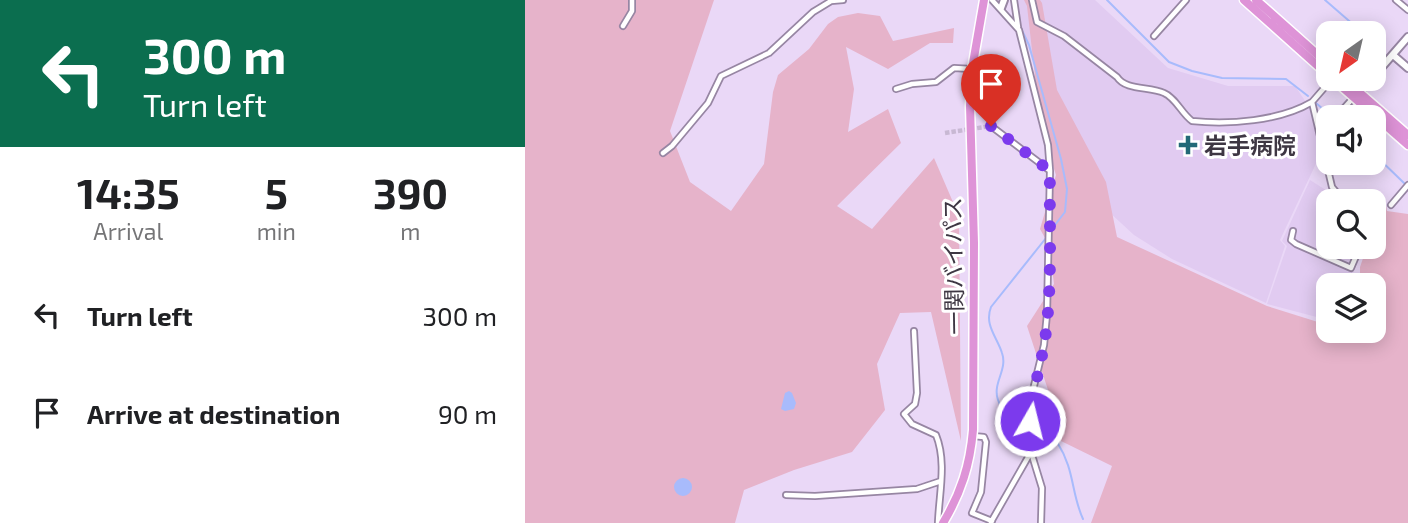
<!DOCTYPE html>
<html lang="en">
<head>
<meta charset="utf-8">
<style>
	:root { --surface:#fff; --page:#f2f2f2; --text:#202124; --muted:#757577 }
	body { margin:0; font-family:"Exo 2","Noto Sans JP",sans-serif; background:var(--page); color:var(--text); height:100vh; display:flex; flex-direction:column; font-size:26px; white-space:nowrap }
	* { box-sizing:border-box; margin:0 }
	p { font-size:23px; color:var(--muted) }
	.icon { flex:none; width:38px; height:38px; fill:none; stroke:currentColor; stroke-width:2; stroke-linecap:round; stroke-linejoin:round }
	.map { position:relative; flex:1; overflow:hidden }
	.sheet { display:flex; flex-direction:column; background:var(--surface); width:525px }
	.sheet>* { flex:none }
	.banner { background:#0b6e4f; color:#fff; overflow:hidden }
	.needle { width:46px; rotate:214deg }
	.controls { position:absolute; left:791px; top:21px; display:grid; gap:14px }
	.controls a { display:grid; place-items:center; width:70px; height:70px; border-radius:14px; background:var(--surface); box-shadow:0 4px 18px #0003; font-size:35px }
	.pin { position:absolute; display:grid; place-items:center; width:60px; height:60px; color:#fff; margin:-72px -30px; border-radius:50% 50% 50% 0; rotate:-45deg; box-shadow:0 0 7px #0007 }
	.pin .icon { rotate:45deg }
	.me { position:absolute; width:77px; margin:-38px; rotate:8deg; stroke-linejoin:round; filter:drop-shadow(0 0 5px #0008) }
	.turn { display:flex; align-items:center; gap:24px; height:147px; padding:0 28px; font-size:32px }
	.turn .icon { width:91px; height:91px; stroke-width:2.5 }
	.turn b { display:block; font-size:49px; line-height:60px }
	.eta { display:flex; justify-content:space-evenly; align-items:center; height:119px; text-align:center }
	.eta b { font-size:42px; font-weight:700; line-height:49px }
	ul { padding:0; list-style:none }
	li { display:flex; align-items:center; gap:21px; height:98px; padding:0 28px }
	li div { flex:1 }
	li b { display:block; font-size:26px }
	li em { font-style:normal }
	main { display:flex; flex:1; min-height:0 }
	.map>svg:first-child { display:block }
	.built { fill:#e1cbf1 }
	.green { fill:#e6b3ca }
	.water { fill:#a8bbfc }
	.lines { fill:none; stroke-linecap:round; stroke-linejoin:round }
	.stream { stroke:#a8bbfc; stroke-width:2 }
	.minor-tunnel { stroke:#c8b8d3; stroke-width:4.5; stroke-dasharray:4.5 2; stroke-linecap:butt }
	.minor-casing { stroke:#9786a3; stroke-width:8 }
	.tertiary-casing { stroke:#9786a3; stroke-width:10 }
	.trunk-casing { stroke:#fff; stroke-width:11 }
	.minor { stroke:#fff; stroke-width:4.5 }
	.tertiary { stroke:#fff; stroke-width:6 }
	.trunk { stroke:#de93d7; stroke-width:8 }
	.route { stroke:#7c3aed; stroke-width:12; stroke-dasharray:0 21.6 }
	.poi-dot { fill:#226977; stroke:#fff; stroke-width:2.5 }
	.labels { text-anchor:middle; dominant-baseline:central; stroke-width:6; stroke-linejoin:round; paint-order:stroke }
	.poi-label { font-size:23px; font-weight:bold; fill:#3e3743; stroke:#fff; text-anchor:start }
	.street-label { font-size:23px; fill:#3e3743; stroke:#fff }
</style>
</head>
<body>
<main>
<section class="sheet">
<div class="banner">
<div class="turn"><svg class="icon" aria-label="left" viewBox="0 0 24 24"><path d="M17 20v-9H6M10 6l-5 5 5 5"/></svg><div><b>300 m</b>Turn left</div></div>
</div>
<div class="eta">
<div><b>14:35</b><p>Arrival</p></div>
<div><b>5</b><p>min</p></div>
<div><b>390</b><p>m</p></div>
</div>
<ul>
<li><svg class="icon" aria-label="left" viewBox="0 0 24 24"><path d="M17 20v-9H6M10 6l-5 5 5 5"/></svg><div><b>Turn left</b></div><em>300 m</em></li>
<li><svg class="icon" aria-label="arrive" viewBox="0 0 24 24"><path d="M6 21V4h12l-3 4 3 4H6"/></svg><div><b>Arrive at destination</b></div><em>90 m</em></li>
</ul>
</section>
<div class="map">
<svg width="883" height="523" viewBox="0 0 883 523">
	<rect width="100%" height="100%" fill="#ead8f7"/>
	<path class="built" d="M488 0H570L643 68 703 86H770L787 111 796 153 755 240 760 246 741 303 647 259 609 235 558 188 493 22Z
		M785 180 818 201H803V247H839L822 285H803V320L742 304 762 246 757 241Z"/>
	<path class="green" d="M0 0H189L145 131 165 182 206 211 239 164 248 92 253 75 284 49 303 24 313 17 333 13 355 16 368 41 429 28 428 43H405L363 69 321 47 329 89 323 132 363 109 376 143 312 206 347 229 409 158 434 216 436 441 406 312 375 313 352 364 360 410 327 452 269 470 219 490 210 523H0Z
		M499 0H515L517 3 532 90 581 182 592 237 742 306 796 323 803 322V331H849V285H835V267L842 247H849V201H847L855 196 860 200 862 211 883 214V523H566L587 466 536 441 525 396 502 326 529 284 524 245 515 229 531 175 516 129 502 6Z"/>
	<path class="water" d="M264 391 267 393 271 403 269 409 260 411 256 409 260 393Z
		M149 487a9 9 0 1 1 18 0a9 9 0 1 1-18 0Z"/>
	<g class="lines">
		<path class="stream" d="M582 0 644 62 667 71 697 78 761 79 783 96
			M800 0 838 33
			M494 24 504 45 536 159 542 189 540 212 526 230
			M849 42 860 53
			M791 103 807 117
			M849 154 880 184
			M521 238 466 307C459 325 472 337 477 353 483 370 467 383 473 400 482 427 517 420 532 442 550 470 546 493 558 519"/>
		<path class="minor-tunnel" d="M420 133 466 126"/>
		<defs>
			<path id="minor" d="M467 0 494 30 523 145 525 171 522 314 519 345 507 394 505 421 506 452 517 488 516 523
				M489 0 493 27
				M507 0 512 22 539 36 592 77C601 91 625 86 639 93 651 98 656 113 667 121 704 125 755 121 787 102
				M871 0 883 10
				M98 26 107 11V0
				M629 36 661 0
				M807 79 787 102 807 187 819 201
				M371 89 387 84 411 82 429 68 446 69
				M811 117 829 97
				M466 126 524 170
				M796 135 803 126
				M138 153 147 146 183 103 196 76 244 53 288 12 306 1 318 0
				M866 205 883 185
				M768 231 766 240 771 244 826 268 835 247
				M389 331 392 393 390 404 379 414 387 424 411 435C422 462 414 494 413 523
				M448 436 459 437 461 442 456 492 447 513 467 521
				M261 495 290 496 392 489 416 481
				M466 522 506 452"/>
			<path id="tertiary" d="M476 8 479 0
				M868 55 883 68
				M849 76 883 37
				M833 94 846 79"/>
			<path id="trunk" d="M719 0 803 75
				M731 0 803 64
				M808 79 883 145
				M819 79 883 135
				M418 523C436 493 445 465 448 430L449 243 445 106 447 69 459 0"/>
		</defs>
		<use href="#minor" class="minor-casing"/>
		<use href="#tertiary" class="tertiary-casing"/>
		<use href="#trunk" class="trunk-casing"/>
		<use href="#minor" class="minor"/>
		<use href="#tertiary" class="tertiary"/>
		<use href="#trunk" class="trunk"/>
	</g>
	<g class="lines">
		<path class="route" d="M466 126 525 171C524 227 528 290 519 346 514 371 507 395 505 421"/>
	</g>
	<path class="poi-dot" d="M659.5 134.5h7v7h7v7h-7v7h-7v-7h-7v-7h7z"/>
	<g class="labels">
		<g class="poi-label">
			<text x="679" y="145">岩手病院</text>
		</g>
		<g class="street-label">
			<text transform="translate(428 266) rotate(-91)">一関バイパス</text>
		</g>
	</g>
</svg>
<div class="controls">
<a><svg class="needle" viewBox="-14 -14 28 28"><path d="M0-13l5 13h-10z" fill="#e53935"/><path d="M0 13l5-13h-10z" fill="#757577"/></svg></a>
<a><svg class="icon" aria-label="sound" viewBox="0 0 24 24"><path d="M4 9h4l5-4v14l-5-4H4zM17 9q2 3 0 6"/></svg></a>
<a><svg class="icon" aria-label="search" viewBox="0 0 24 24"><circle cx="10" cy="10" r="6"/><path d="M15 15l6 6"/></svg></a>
<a><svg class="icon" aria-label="layers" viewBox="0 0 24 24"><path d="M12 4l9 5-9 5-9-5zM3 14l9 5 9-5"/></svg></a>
</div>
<div class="pin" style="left:466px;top:126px;background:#d93025"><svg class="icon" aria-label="arrive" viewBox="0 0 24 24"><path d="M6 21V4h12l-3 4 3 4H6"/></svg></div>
<svg class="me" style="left:505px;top:421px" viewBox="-20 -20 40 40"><circle r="17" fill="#7c3aed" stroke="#fff" stroke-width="3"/><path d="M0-11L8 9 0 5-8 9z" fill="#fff"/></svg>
</div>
</main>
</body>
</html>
